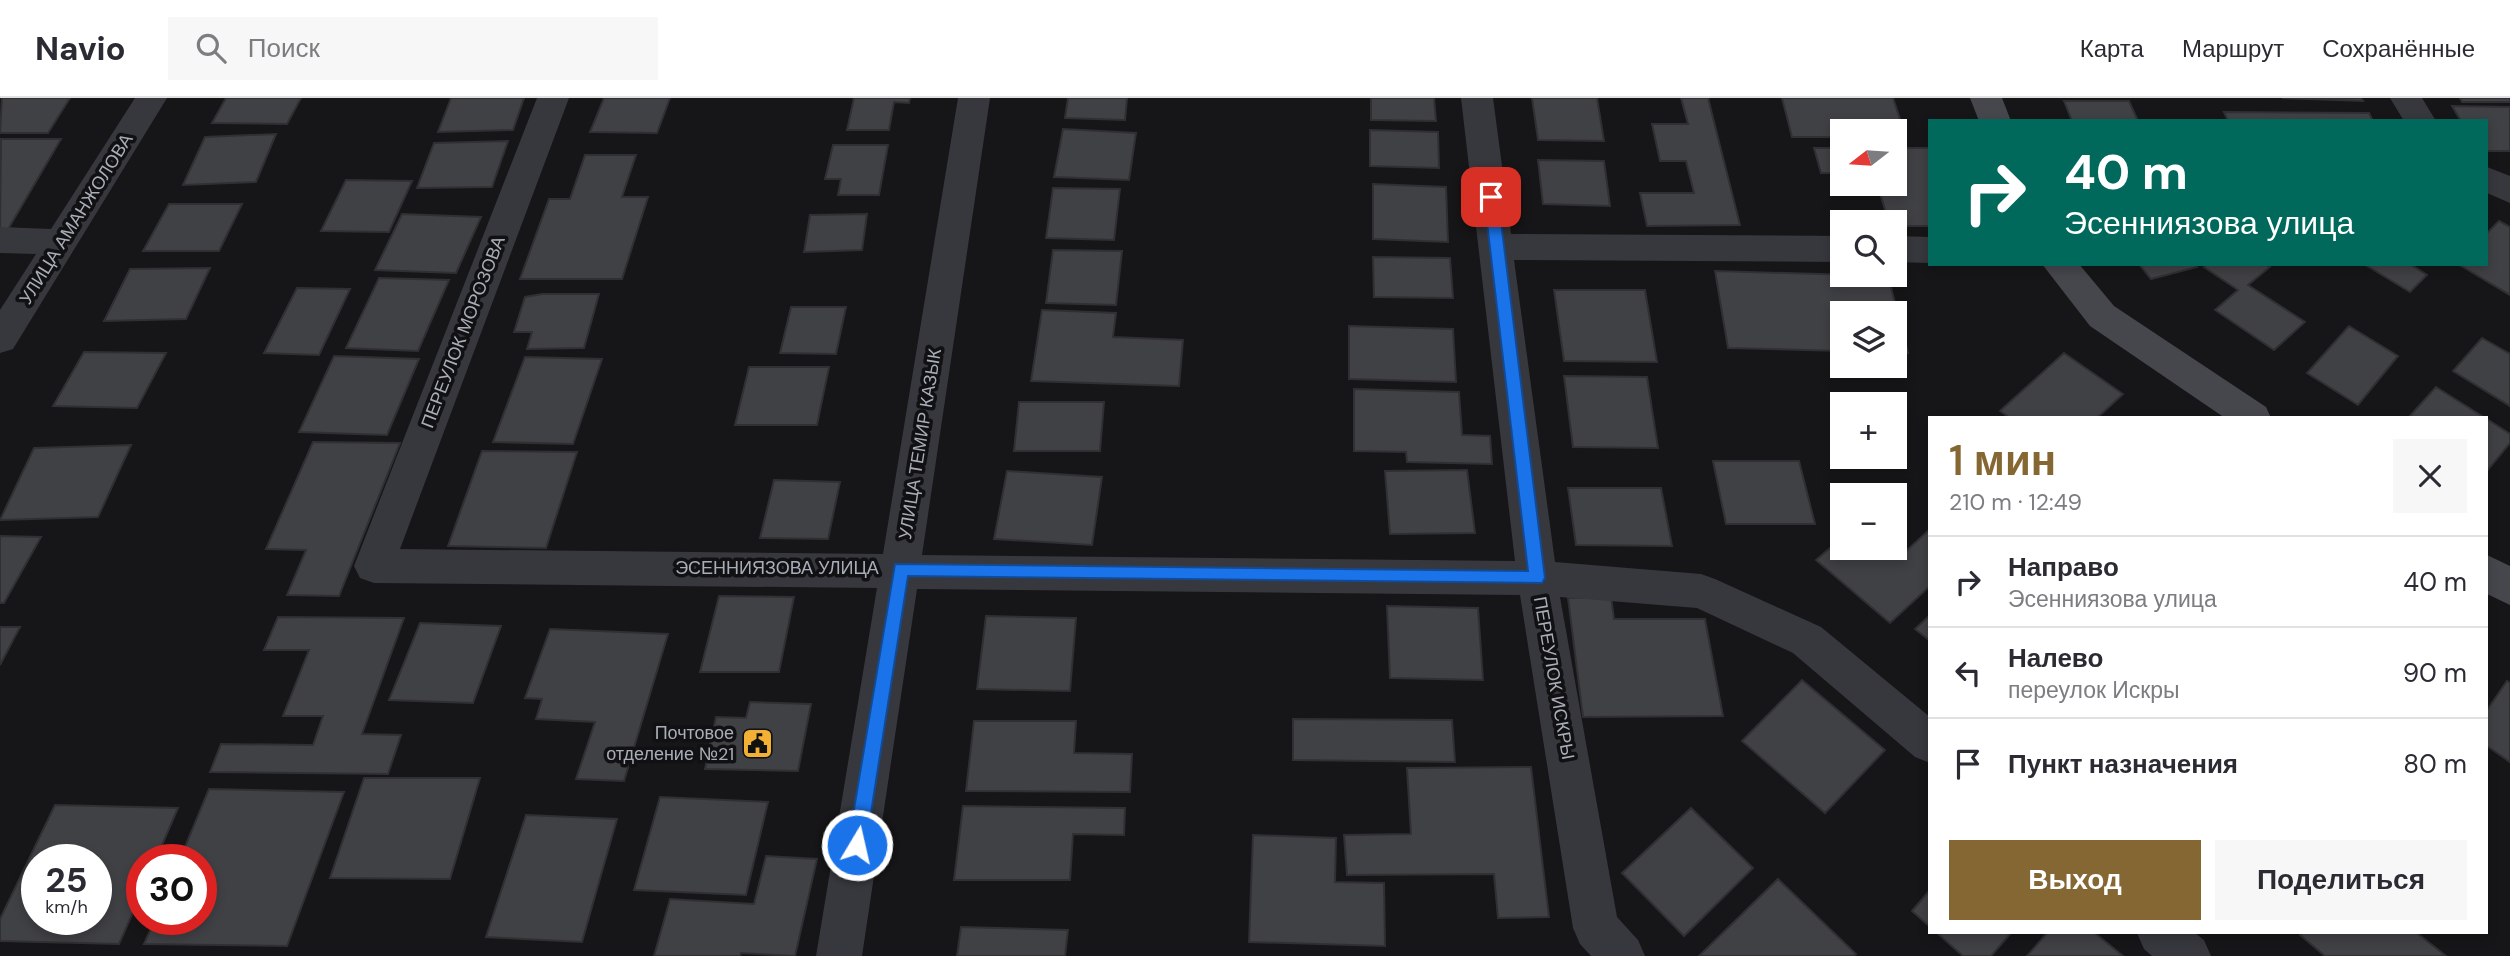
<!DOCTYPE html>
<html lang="ru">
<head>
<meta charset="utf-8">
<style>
	:root { --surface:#fff; --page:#f7f7f7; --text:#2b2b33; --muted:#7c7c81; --line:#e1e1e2; --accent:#856733 }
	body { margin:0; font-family:"DM Sans",sans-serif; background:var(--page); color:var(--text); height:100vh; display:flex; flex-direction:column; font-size:26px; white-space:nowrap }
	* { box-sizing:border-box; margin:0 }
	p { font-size:23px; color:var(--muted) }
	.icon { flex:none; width:38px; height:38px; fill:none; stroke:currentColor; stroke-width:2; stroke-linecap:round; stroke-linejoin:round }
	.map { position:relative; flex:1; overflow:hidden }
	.details { position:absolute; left:1928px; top:318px; width:560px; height:518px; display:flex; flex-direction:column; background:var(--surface); border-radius:0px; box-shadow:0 4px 10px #0003 }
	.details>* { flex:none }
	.hud { position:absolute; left:1928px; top:21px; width:560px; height:147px; border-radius:0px; box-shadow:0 4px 10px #0003; background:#00695c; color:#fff; overflow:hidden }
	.needle { width:46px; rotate:253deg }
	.buttons { position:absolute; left:1830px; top:21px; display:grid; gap:14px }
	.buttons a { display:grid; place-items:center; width:77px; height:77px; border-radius:0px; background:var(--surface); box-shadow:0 4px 10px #0003; font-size:35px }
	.speed { position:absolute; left:21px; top:746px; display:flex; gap:14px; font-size:35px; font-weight:700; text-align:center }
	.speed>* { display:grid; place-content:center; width:91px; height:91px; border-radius:50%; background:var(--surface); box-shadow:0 4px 10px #0003; line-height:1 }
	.speed small { font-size:18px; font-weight:400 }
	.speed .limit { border:10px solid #d22; background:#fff; color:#111 }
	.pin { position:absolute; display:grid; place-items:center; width:60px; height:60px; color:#fff; margin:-30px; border-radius:14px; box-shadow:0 4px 10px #0006 }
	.me { position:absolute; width:77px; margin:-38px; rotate:9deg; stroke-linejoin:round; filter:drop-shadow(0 0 5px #0008) }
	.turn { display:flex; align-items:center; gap:24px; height:147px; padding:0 21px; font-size:32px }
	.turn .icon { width:91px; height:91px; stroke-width:2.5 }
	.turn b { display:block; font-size:49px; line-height:60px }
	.round { display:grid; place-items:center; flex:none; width:74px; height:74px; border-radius:0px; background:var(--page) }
	.summary { display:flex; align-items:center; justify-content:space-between; height:119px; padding:0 21px }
	h1 { font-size:42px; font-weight:600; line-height:52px; color:var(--accent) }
	.cta { display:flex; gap:14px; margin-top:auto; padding:14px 21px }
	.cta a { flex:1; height:80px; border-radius:0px; background:var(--accent); color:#fff; font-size:28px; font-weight:600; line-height:80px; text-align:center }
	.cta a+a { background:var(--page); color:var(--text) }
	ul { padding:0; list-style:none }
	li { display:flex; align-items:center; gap:21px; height:91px; padding:0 21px; border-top:2px solid var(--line) }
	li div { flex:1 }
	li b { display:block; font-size:26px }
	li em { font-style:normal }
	header { display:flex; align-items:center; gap:42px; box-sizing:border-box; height:98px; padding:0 35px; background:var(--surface); border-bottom:2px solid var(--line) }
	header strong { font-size:33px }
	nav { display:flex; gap:38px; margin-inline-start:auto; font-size:24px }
	.search { width:490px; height:63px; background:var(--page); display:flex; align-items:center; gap:18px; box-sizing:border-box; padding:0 24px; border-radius:0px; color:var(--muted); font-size:26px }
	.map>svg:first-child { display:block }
	.building { fill:#404145; stroke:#303034; stroke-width:2; fill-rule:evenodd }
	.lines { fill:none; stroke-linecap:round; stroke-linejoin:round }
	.minor { fill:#37383d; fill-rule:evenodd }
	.secondary { fill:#45474d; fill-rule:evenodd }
	.route { fill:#1a73e8; stroke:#114b97; stroke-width:2 }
	.labels { text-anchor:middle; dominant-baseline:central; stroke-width:7; stroke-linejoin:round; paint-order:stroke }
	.street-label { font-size:18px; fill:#a8adb8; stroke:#111113 }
	.poi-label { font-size:18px; fill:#a8adb8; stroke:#111113; text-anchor:end }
</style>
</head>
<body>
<header>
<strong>Navio</strong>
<div class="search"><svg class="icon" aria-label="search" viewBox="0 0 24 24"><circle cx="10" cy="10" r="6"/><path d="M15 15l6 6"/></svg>Поиск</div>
<nav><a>Карта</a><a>Маршрут</a><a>Сохранённые</a></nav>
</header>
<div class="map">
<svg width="2510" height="858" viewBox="0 0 2510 858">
	<rect width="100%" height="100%" fill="#161618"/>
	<path class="building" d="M2 0H70L48 35H0Z
		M226 0H301L287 26 212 25Z
		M451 0H524L513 32 438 34Z
		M604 0H670L657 35 590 34Z
		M854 0H910L909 5 894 4 889 32H847Z
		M1068 0H1127L1125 22 1065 20Z
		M1371 0H1434L1436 23 1371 22Z
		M1532 0H1597L1604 43 1538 42Z
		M1681 0H1708L1740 127 1647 128 1640 95H1694L1686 63H1660L1652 26H1688Z
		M1782 0H1893L1906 39H1895V33H1843V39H1792Z
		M2282 0H2361L2363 3Z
		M2460 0H2510V4H2462Z
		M2064 3H2129L2138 23H2072Z
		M2452 8 2510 9V53H2487V23H2461Z
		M2224 14 2369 15 2373 23H2228Z
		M1063 31 1136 35 1129 82 1054 79Z
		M1370 32 1438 34 1439 70 1370 68Z
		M276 36 256 84 183 87 205 39Z
		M1 41H61L7 133H0Z
		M508 43 492 89 417 90 434 45Z
		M833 47H888L879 97H838L841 81H825Z
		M1814 50H1843V75H1821Z
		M1895 50H1930V128H1895V124H1889L1877 86H1895Z
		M585 57H636L622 99H648L622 181H520L549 101H570Z
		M1538 62 1604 63 1610 108 1543 106Z
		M346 82 412 83 389 134 321 133Z
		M1373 86 1446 89 1448 144 1373 141Z
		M1053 90 1120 91 1114 142 1046 140Z
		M169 106H242L219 153H143Z
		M402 116 481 119 456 175 375 172Z
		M867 116 862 152 804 154 810 117Z
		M2499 123 2510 129V197L2458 166H2487V135Z
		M1053 152 1122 153 1116 207 1046 205Z
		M1373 159 1450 160 1453 200 1374 199Z
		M2139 166H2194L2197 169 2151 181Z
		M2207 166H2265L2270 169 2248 187 2305 224 2274 252 2215 212 2238 192 2204 169Z
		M2364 166H2410L2427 177 2410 194Z
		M210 170 186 221 104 223 130 171Z
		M1715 173 1888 178 1908 255H1895V215H1843V253L1728 250Z
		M379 180 449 182 418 253 346 250Z
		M297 190 350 191 319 257 264 255Z
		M1554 192H1645L1657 264 1564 263Z
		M542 196H599L584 250 527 251 532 234H514L525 199Z
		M791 209H846L836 256 780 255Z
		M1042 212 1116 215 1113 239 1183 242 1179 288 1031 283Z
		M1349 228 1453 231 1456 284 1349 281Z
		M2349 228 2398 258 2358 307 2307 275Z
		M2482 240 2510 256V308L2453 273Z
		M84 254 166 255 137 310 53 308Z
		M2064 255 2123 296 2097 320H2010L2000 313Z
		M334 258 419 261 387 337 299 334Z
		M525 259 602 261 573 346 493 344Z
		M749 269H829L817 327H735Z
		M1564 278 1647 279 1658 350 1573 349Z
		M2436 289 2485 320H2408Z
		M1354 291 1459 294 1462 337 1490 338 1492 366 1407 364 1406 354 1354 353Z
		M1019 304H1104L1100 353H1014Z
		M2487 321 2510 336V345L2487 373Z
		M313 344 400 345 339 498 287 497 306 452 266 451Z
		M131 347 98 419 0 422 34 350Z
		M482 353 577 354 546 450 448 448Z
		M1713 363H1799L1815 426H1726Z
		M1467 372 1475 435 1390 436 1385 373Z
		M1007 373 1102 379 1092 447 994 441Z
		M774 382 840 384 828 441 760 440Z
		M1568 390H1661L1672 448 1576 447Z
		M1930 431V488L1890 525 1816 462 1843 439V450H1895V446L1905 454Z
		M0 438 41 439 4 505H0Z
		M719 498 794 499 779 574H700Z
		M1611 499 1614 521H1705L1723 618 1583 619 1568 500Z
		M1387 508 1478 510 1483 582 1390 580Z
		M1930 517V543L1915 531Z
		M986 518 1076 520 1070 593 977 591Z
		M278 519 404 520 362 636 401 637 388 676 210 674 221 646 313 647 323 618H283L309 552H264Z
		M420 525 501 528 473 605 389 602Z
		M0 529H20L0 567Z
		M550 531 668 536 624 683 576 681 595 624 536 621 542 601 525 600Z
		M1802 582 1885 652 1825 715 1742 643Z
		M2507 583 2510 585V664L2487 648V612Z
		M750 604 811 606 798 673 705 671 716 619 746 620Z
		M1293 621 1452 622 1455 664 1293 662Z
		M974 623H1076L1074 655 1132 656 1130 694 966 693Z
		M1531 669 1549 819 1498 820 1494 776 1347 777 1344 737 1411 736 1407 670Z
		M364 680H480L450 781 330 780Z
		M209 691 344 694 287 848 144 846 155 821H201V761H180Z
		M660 699 768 704 746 797 634 792Z
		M55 707 178 710 156 761H142V794L119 846 0 843V821ZM37 761H96V821H37Z
		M963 708 1125 710 1124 737 1073 736 1070 782H954Z
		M1691 710 1753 770 1684 838 1622 775Z
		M526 717 617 721 582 844 486 839Z
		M1253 737 1336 740 1335 784 1384 785 1385 848 1249 844Z
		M766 758 817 761 795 858 741 855 740 858H654L670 801 754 806Z
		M1778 781 1856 856 1853 858H1699Z
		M1930 792V829L1912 813Z
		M961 829 1068 832 1065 858H957Z
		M1937 835H2011L1991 858H1963Z
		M2047 835H2095L2123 858H2027Z
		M2302 835H2417L2446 858H2325L2300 837Z"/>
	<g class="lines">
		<path class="minor" d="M135 0H167L13 251 0 255V212L36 156 0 155V129L51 131Z
			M537 0H569L400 451 883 456 958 0H990L922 457 1515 463 1461 0H1493L1511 136 1843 138V164L1514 162 1555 464 1701 476 1715 481 1821 529 1930 619V665L1915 659 1793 555 1697 510 1560 499 1617 819 1638 842 1645 858H1591L1580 846 1573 830 1520 497 917 491 862 858H816L877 490 374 485 360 480 354 468Z
			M2390 0H2422L2436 23H2404Z
			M2487 69 2510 78V105L2487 95Z
			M1895 138 1930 139V165L1895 164Z
			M2137 835H2195L2204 842 2211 858H2152L2144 851Z"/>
		<path class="secondary" d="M1970 0H2002L2011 23H1979Z
			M2042 166H2079L2114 208 2266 309 2271 320H2225L2090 228Z
			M2487 457 2510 468V507L2487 496Z"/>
	</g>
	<path class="route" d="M1491 94 1498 99 1545 480 1542 485 908 478 866 747 863 754 857 756 850 754 848 747 895 466 1528 473 1484 99Z"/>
	<defs>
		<symbol id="civic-square" viewBox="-11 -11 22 22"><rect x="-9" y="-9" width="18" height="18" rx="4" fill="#f2b134" stroke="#111113"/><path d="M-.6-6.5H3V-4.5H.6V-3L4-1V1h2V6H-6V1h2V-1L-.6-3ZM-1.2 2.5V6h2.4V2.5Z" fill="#111"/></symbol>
	</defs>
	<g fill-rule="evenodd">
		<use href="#civic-square" x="740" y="628" width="35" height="35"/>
	</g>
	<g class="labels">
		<g class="street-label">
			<text transform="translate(76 121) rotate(-58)">УЛИЦА АМАНЖОЛОВА</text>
			<text transform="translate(463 234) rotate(-69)">ПЕРЕУЛОК МОРОЗОВА</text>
			<text transform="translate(920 346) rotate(-81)">УЛИЦА ТЕМИР КАЗЫК</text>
			<text x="777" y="470">ЭСЕННИЯЗОВА УЛИЦА</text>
			<text transform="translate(1554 580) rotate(80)">ПЕРЕУЛОК ИСКРЫ</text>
		</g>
		<g class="poi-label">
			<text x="734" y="635">Почтовое<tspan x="734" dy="21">отделение №21</tspan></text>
		</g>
	</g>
</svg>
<div class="buttons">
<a><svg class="needle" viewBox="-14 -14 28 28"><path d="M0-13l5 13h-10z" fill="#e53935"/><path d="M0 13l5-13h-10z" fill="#7c7c81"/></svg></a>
<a><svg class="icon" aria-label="search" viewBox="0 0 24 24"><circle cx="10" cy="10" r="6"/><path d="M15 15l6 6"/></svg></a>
<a><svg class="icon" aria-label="layers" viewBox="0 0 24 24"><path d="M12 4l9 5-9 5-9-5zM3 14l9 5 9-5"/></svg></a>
<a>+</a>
<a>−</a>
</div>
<div class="speed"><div>25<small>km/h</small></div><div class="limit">30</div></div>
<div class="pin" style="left:1491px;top:99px;background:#d93025"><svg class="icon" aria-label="arrive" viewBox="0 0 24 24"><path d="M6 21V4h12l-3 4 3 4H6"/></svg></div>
<svg class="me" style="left:857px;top:747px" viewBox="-20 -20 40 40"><circle r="17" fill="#1a73e8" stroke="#fff" stroke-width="3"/><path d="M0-11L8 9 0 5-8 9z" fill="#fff"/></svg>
<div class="hud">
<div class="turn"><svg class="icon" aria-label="right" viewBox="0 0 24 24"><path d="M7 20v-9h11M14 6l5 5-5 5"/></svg><div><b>40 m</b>Эсенниязова улица</div></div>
</div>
<section class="details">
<div class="summary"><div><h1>1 мин</h1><p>210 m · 12:49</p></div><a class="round"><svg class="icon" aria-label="close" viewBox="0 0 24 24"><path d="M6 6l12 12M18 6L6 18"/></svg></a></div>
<ul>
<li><svg class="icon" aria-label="right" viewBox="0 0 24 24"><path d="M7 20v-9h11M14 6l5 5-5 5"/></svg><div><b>Направо</b><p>Эсенниязова улица</p></div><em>40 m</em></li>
<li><svg class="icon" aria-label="left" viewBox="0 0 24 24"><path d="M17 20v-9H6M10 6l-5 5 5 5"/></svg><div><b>Налево</b><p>переулок Искры</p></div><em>90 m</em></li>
<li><svg class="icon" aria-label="arrive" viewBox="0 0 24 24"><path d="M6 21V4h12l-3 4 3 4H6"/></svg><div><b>Пункт назначения</b></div><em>80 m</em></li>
</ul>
<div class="cta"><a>Выход</a><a>Поделиться</a></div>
</section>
</div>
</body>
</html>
